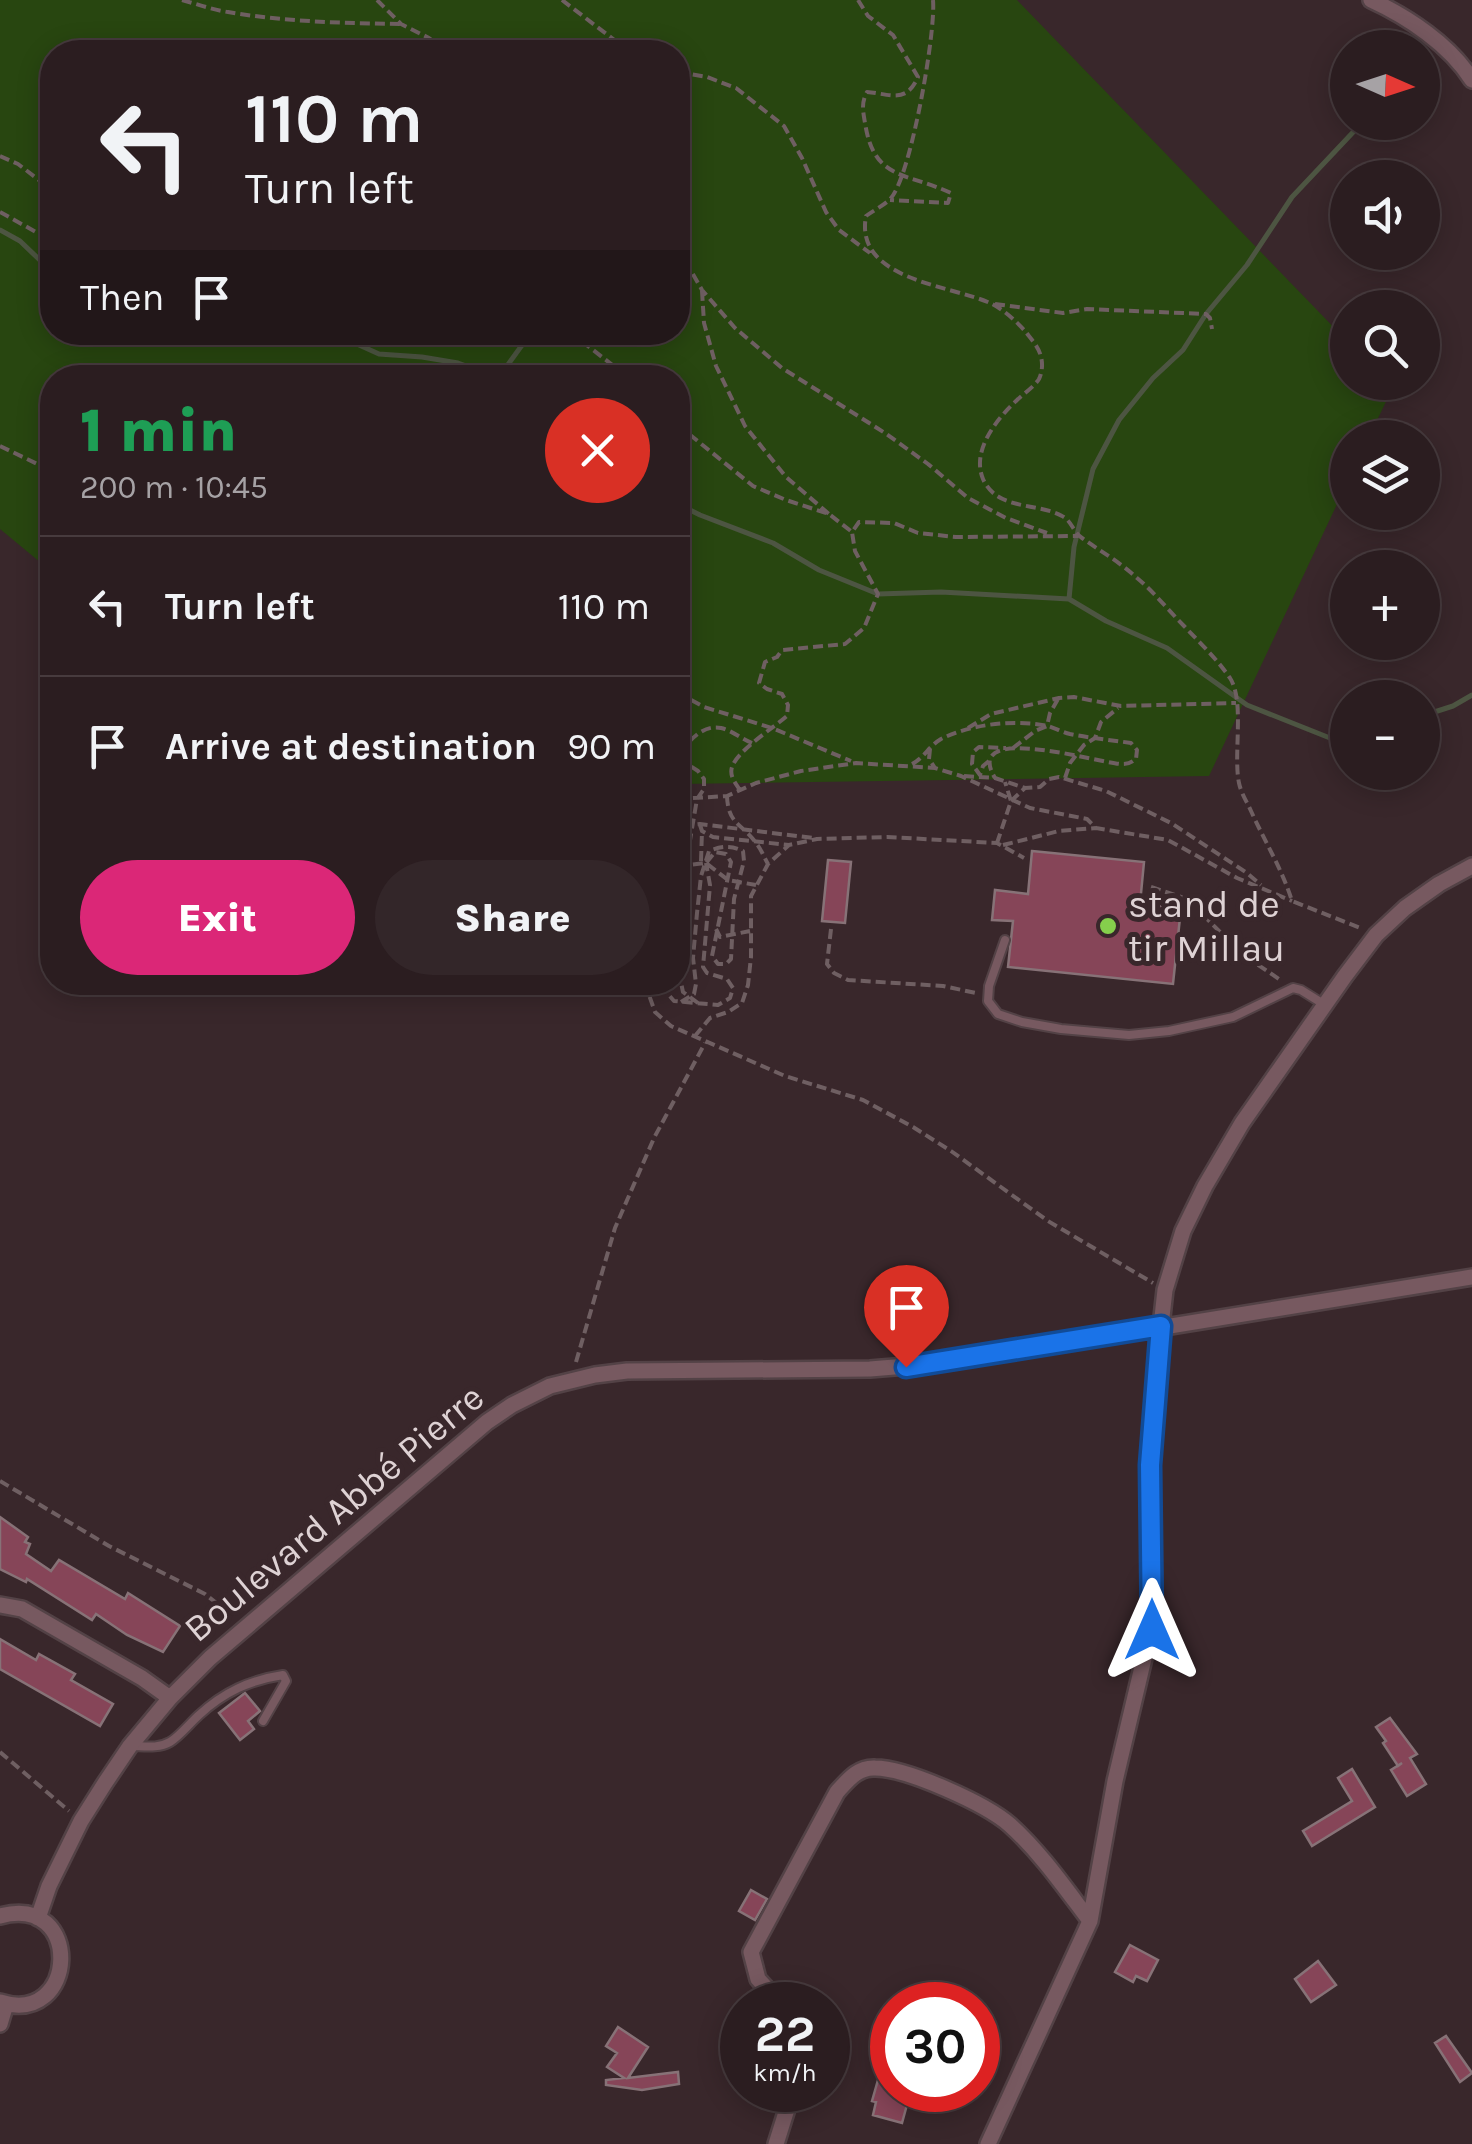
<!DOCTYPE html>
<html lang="en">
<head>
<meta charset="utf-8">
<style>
	:root { --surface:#2b1d20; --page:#332629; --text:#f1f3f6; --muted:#a6a2a5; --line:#473b3e; --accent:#db2777 }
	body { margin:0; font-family:Karla,sans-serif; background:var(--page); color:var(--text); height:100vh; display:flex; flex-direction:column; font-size:38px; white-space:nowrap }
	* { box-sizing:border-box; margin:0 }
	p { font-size:32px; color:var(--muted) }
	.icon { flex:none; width:55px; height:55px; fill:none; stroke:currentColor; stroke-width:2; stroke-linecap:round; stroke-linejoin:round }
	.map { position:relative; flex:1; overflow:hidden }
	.sheet { position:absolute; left:40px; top:365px; width:650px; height:630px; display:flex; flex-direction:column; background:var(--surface); border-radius:40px; box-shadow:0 5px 25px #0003,0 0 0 2px var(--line) }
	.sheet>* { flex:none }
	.hud { position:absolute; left:40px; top:40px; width:650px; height:305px; border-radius:40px; box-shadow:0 5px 25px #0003,0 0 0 2px var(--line); background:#2b1d20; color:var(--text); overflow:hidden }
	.needle { width:65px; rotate:93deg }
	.buttons { position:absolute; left:1330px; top:30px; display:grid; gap:20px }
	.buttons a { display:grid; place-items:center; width:110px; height:110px; border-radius:50%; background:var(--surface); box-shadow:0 5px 25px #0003,0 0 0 2px var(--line); font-size:50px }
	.speed { position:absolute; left:720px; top:1982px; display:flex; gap:20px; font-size:50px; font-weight:700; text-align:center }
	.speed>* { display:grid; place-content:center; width:130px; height:130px; border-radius:50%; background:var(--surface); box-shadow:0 5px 25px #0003,0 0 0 2px var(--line); line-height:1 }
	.speed small { font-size:25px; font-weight:400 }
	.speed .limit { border:15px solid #d22; background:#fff; color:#111 }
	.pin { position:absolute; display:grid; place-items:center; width:85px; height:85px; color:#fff; margin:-102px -42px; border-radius:50% 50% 50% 0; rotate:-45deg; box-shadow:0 0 10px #0007 }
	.pin .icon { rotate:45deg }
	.me { position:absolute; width:110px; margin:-55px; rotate:0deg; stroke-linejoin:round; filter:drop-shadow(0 0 8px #0008) }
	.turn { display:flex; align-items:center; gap:35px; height:210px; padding:0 40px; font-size:45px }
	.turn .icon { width:130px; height:130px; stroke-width:2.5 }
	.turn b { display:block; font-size:70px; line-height:85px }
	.then { display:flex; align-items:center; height:95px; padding:0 40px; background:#0003; gap:20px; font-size:38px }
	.round { display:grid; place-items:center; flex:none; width:105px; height:105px; border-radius:52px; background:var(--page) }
	.summary { display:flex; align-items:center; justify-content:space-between; height:170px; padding:0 40px }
	h1 { font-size:60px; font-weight:800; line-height:75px; color:#1e9e55 }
	.cta { display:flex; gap:20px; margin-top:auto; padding:20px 40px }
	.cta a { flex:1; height:115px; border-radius:60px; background:var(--accent); color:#fff; font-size:40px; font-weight:800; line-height:115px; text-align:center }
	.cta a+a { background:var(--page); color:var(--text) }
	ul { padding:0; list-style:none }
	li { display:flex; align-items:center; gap:30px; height:140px; padding:0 40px; border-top:2px solid var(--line) }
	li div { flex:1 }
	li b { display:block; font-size:38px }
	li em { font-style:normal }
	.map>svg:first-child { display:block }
	.green { fill:#284610; fill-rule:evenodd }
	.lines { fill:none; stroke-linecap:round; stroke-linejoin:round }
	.stream { stroke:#4d5542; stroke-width:5 }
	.building { fill:#864558; stroke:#877277; stroke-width:2.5 }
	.service-casing { stroke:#534246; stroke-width:12 }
	.minor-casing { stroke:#534246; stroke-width:20 }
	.path { stroke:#6f5f62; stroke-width:4; stroke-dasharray:10 5; stroke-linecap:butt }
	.service { stroke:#775960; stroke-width:8 }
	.minor { stroke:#775960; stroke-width:15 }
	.route-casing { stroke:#114b97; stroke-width:25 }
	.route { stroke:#1a73e8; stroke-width:18 }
	.poi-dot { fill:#85cf4c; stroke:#39272b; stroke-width:4 }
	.labels { text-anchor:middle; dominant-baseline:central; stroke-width:10; stroke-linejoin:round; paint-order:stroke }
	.poi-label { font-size:38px; fill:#ded2d4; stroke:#39272b; text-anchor:start }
	.street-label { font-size:38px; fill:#ded2d4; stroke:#39272b }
</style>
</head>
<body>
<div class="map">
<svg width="1472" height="2144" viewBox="0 0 1472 2144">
	<rect width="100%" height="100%" fill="#39272b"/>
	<path class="green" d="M0 0H1017L1347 341 1348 382 1388 383 1393 387 1369 437 1348 438 1347 483 1209 776 678 784V378H52V572L0 529ZM52 52H678V332H52Z"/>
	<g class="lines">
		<path class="stream" d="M0 230 20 241 45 265 52 269
			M318 332 337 335 379 354 422 357 458 363 499 378
			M499 377 525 341 533 332
			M678 504 700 515 773 543 819 570 878 594 941 592 1069 599 1106 621 1167 648 1247 705 1340 742 1348 740
			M1069 599 1074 547 1093 469 1119 420 1153 378 1183 350 1206 314 1247 265 1292 197 1358 127
			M1422 716 1453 706 1472 695"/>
	</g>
	<path class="building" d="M1032 851 1144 862 1140 904 1181 908 1173 984 1008 967 1013 921 992 920 995 890 1028 894Z
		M828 860 851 862 845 923 822 921Z
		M0 1517 28 1537 25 1542 30 1544 26 1554 51 1571 59 1560 125 1599 128 1593 180 1626 163 1652 127 1635 96 1614 92 1620 27 1579 26 1582 0 1569Z
		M0 1639 36 1660 39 1654 75 1674 71 1680 113 1704 100 1726 0 1669Z
		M245 1693 260 1711 248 1721 254 1729 240 1740 219 1713Z
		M1390 1718 1417 1754 1410 1758 1426 1784 1407 1796 1391 1770 1402 1763 1398 1766 1383 1743 1386 1741 1376 1727Z
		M1352 1769 1375 1807 1312 1846 1303 1831 1352 1801 1338 1778Z
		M751 1890 767 1899 755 1920 739 1911Z
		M1130 1945 1158 1960 1147 1981 1136 1976 1133 1982 1115 1972Z
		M1318 1961 1336 1985 1311 2002 1295 1979Z
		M618 2027 648 2047 628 2078 678 2072 679 2084 642 2090 606 2085V2080L624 2078 607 2067 617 2053 606 2046Z
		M1446 2036 1472 2073 1460 2082 1435 2043Z
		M888 2045H892V2090H911L902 2123 873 2115 876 2102 872 2101Z"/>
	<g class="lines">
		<defs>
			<path id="service" d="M1005 940 989 986 988 1001 998 1014 1022 1022 1061 1029 1129 1035 1169 1031 1233 1017 1293 988 1301 990 1325 1005
				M130 1746C143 1746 158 1749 170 1742 180 1736 190 1723 199 1715 224 1692 250 1680 283 1675L286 1681 263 1721"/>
			<path id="minor" d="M1371 0C1408 17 1450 45 1472 80
				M0 1605 22 1609 142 1678 170 1698
				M0 1916C84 1893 78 2027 0 2002
				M38 1918 49 1886 81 1821 105 1783 130 1746 170 1698 210 1658 487 1422 512 1405 550 1386 595 1375 627 1371 870 1369 943 1363 1472 1277
				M782 2005 758 1979 751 1952 837 1792C848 1780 858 1767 875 1768 907 1768 986 1804 1010 1825 1041 1853 1065 1888 1090 1921
				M0 2024 6 2004
				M776 2144 793 2090
				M988 2144 1090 1921 1115 1781 1151 1629 1150 1465 1161 1326 1165 1290 1183 1231 1205 1186 1242 1123 1345 976 1376 935 1405 908 1439 884 1472 866"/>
		</defs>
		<use href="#service" class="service-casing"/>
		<use href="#minor" class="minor-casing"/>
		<path class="path" d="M182 0C197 4 213 10 228 12 285 22 344 23 401 24
			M377 0 401 24 429 38 448 52
			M562 0 630 52
			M858 0 868 16 893 35 918 77C906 104 891 94 867 92 861 103 863 111 865 123 874 181 906 172 951 193L948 203 890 200
			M933 0C936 32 911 175 891 198 885 205 874 210 866 216 854 280 950 285 990 303 1003 309 1016 321 1025 331 1031 339 1039 347 1041 357 1043 364 1042 373 1039 379 1034 387 1023 394 1017 400 997 419 971 450 983 479 997 511 1037 502 1062 516 1072 521 1073 532 1082 538 1100 551 1120 562 1137 578 1154 592 1169 611 1185 627 1200 643 1217 659 1230 678 1245 701 1233 755 1239 783 1241 793 1247 802 1251 811 1265 842 1282 869 1292 901L1363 929
			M678 72 707 77 736 88 784 126 802 158 826 212 839 230 870 253
			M0 156 18 164 52 190
			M0 212 52 241
			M678 248 702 290 735 328 782 368 885 433 928 464 968 498 1006 518 1047 533
			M702 291 704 323 716 366 745 426 786 477 829 514
			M995 304 1063 313 1087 309 1206 314 1210 318 1212 329
			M570 332 629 378
			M678 425 753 486 786 500 829 514 852 532
			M0 446 52 471
			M678 693 704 707 772 728 851 761
			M968 728 991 714 1059 698 1074 697 1121 706 1236 703
			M1013 748 1035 731 1047 726 1050 713 1058 699
			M930 749 929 759 935 768
			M989 761 983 766 980 775 972 764 973 752 979 747 1006 748
			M912 764C924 758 929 746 941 739 971 724 1015 719 1048 726 1055 728 1062 732 1070 734 1090 738 1111 740 1131 743L1137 750 1136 759C1130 763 1130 764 1122 764 1106 765 960 720 995 778
			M964 776 995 778 1025 788 1040 787 1049 779 1059 777 1106 791 1171 823 1247 873 1261 885
			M1065 778 1070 763 1084 745 1095 738 1101 722 1118 708
			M740 790C736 784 729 776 732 767 737 751 773 728 787 716L788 705 782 694 767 689 759 683 765 662 777 657 782 650 845 644 864 628 878 594 855 551 852 532 859 522 894 523 918 533 956 537 1078 536
			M727 796C728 825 742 823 756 843 761 849 764 857 768 864
			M678 799 727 796 756 783 801 771 856 763 935 768 961 776 1030 808 1087 819 1096 828 1168 840 1237 878 1292 901
			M1011 801 1025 788
			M700 825 702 831 713 837 789 845
			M997 843 1011 801 1005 782
			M1003 845 1059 831 1096 828
			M687 858 697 799 704 789V779L698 771 681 760 680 753C689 741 703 724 721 728 731 730 742 739 752 743
			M701 861 702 831
			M678 866 706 863 728 880 756 885
			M1151 887 1187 899 1242 954 1279 979
			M678 918 685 873
			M716 929 720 937 750 931
			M831 929 827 964 834 973 848 980 943 986 976 993
			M650 982 649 995 655 1012 671 1026 785 1076 863 1100 913 1127 951 1151 1048 1221 1153 1283
			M667 982 668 994 674 1001 718 1005 730 998 733 988 727 979 707 973 703 967 710 885 706 863
			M681 1002 694 994 696 984 693 958 697 913 701 876 709 851C721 846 731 845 743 851L744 861 734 899 731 959 726 964H718L712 956 731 862 726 854 715 852 706 863
			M698 1003 683 992 680 978 689 877 685 841 686 830 692 825 700 824 813 838
			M695 1036 710 1018 728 1012 742 1003 748 985 751 957V896L768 864 789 845 817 839 887 837 997 843 1024 858
			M576 1362 615 1228 654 1138 705 1043
			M0 1481 109 1546 205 1594 233 1616
			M0 1752 69 1811"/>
		<use href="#service" class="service"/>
		<use href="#minor" class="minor"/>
	</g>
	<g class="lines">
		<defs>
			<path id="route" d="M906 1367 1161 1326 1150 1465 1152 1630"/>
		</defs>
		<use href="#route" class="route-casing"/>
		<use href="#route" class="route"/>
	</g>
	<circle class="poi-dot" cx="1108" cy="926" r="10"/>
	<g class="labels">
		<g class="poi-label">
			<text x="1128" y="904">stand de<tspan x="1128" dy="44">tir Millau</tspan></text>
		</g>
		<g class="street-label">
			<text transform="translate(334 1513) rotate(-40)">Boulevard Abbé Pierre</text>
		</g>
	</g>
</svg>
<div class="buttons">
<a><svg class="needle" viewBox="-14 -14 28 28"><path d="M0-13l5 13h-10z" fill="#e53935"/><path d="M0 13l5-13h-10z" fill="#a6a2a5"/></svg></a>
<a><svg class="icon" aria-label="sound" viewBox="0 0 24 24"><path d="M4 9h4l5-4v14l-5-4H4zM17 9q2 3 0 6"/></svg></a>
<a><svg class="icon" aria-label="search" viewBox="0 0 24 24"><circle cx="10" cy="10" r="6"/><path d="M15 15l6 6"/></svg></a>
<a><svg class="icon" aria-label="layers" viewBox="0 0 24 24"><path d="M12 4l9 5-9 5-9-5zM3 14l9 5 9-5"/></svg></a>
<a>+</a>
<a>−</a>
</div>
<div class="speed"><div>22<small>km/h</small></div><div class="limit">30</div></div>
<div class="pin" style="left:906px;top:1367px;background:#d93025"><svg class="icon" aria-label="arrive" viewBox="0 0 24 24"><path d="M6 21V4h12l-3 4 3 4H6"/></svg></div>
<svg class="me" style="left:1152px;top:1630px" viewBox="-20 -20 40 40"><path d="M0-17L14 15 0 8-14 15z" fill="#1a73e8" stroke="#fff" stroke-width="4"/></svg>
<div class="hud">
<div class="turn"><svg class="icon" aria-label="left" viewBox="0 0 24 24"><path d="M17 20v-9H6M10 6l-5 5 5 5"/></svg><div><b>110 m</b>Turn left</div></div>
<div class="then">Then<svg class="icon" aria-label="arrive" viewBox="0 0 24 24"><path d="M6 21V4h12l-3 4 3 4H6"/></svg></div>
</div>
<section class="sheet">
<div class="summary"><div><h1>1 min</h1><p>200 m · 10:45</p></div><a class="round" style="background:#d93025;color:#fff"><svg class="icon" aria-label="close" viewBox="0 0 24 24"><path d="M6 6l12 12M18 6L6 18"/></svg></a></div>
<ul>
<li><svg class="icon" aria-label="left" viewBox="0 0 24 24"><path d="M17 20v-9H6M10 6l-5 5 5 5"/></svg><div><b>Turn left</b></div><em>110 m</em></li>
<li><svg class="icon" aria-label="arrive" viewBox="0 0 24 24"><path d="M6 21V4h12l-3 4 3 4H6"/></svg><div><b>Arrive at destination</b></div><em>90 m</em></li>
</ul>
<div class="cta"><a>Exit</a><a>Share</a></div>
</section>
</div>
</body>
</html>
